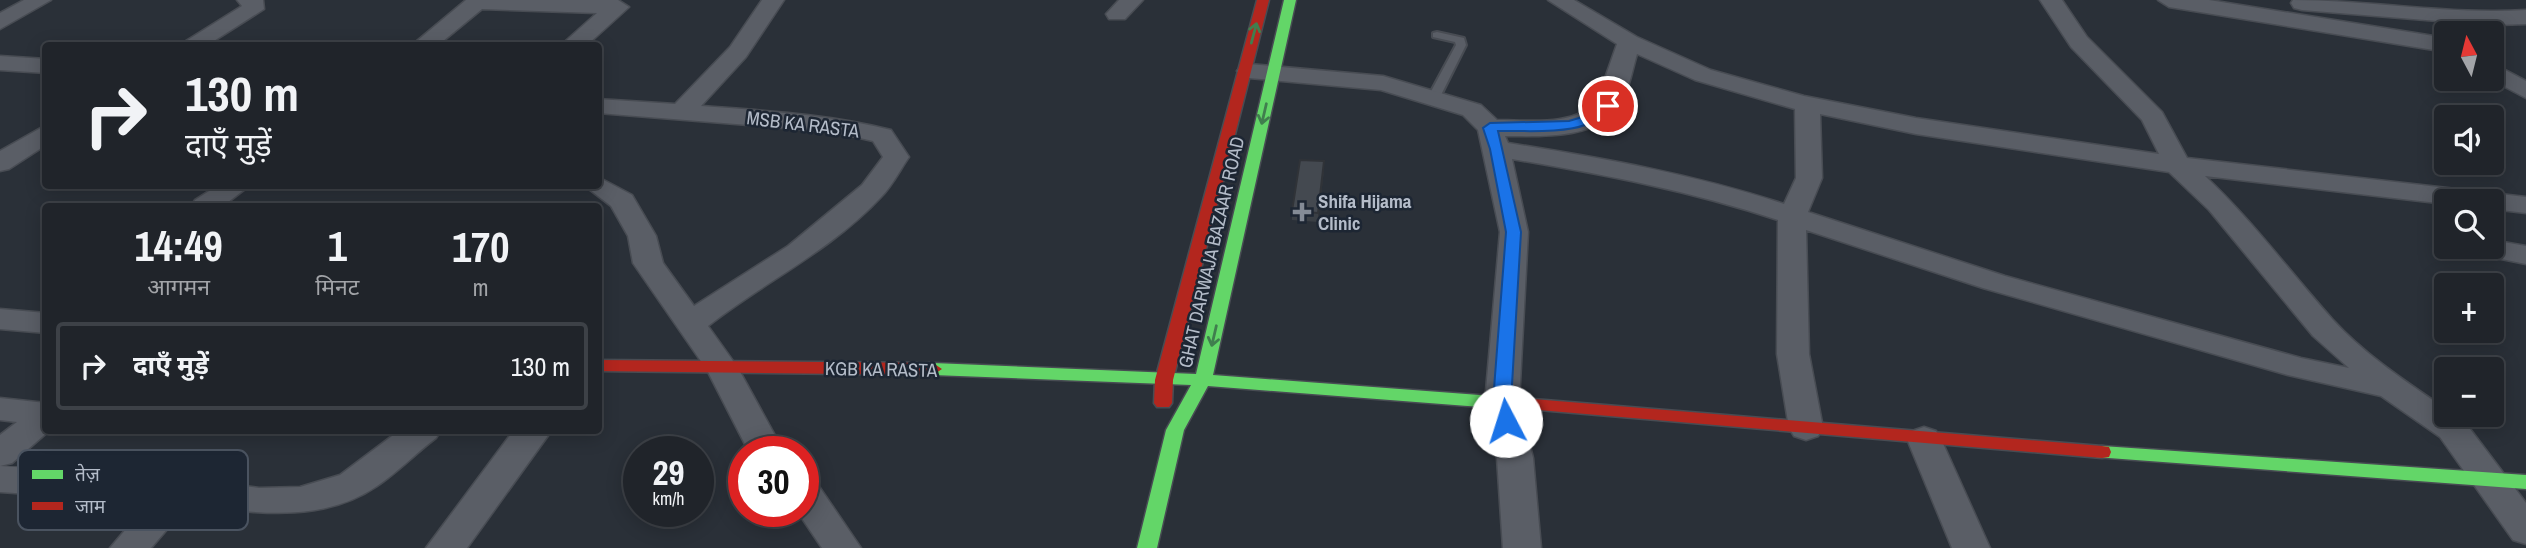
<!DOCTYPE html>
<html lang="hi">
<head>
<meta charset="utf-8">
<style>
	:root { --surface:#20242a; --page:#2d3036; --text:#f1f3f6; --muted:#a2a4a8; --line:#3d4147 }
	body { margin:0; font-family:"Archivo Narrow","Noto Sans Devanagari",sans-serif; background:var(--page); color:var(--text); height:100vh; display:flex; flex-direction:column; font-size:26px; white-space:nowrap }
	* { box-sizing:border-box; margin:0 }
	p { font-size:23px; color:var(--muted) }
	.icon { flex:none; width:38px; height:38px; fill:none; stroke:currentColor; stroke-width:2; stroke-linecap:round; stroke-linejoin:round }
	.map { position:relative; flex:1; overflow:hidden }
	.side { position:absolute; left:42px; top:203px; width:560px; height:231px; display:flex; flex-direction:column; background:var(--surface); border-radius:7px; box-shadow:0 4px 18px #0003,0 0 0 2px var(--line) }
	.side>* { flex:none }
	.hud { position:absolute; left:42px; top:42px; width:560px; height:147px; border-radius:7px; box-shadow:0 4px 18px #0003,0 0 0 2px var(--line); background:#20242a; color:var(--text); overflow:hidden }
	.needle { width:46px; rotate:353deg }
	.fabs { position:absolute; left:2434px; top:21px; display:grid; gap:14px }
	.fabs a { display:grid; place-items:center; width:70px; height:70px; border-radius:7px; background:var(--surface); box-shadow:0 4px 18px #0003,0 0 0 2px var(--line); font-size:35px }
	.speed { position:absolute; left:623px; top:436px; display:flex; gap:14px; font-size:35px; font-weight:700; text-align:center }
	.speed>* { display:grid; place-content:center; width:91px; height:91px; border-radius:50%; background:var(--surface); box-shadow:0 4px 18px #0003,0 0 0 2px var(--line); line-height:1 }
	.speed small { font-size:18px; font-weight:400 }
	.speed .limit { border:10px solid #d22; background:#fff; color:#111 }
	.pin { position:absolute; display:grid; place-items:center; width:60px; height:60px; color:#fff; margin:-30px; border:4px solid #fff; border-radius:50%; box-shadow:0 2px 7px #0007 }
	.me { position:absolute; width:77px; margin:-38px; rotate:355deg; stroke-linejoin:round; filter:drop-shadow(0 0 5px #0008) }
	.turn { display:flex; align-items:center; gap:24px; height:147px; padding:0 28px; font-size:32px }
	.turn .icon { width:91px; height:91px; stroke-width:2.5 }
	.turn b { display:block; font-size:49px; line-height:60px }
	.eta { display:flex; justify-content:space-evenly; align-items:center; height:119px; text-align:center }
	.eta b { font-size:42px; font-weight:800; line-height:49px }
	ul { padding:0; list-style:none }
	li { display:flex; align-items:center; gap:21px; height:88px; margin:0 14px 10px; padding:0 14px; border:4px solid var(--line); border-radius:7px }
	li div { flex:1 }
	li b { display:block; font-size:26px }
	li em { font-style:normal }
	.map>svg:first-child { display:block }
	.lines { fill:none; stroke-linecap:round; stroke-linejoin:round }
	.lane-casing { stroke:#484c53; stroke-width:4 }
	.street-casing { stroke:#484c53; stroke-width:3 }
	.fast-casing { stroke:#484c53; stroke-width:3 }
	.jam-casing { stroke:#484c53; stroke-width:3 }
	.lane { fill:#5a5e66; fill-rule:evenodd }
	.street { fill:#5a5e66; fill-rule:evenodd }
	.fast { fill:#63d668; fill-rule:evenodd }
	.jam { fill:#b3261e; fill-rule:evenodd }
	.wall { fill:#3a3f45 }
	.shaded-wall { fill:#303338 }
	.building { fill:#444950; stroke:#303338; stroke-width:2 }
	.oneway { stroke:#407e4e }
	.route { fill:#1a73e8; stroke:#114b97; stroke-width:2 }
	.poi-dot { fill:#848b96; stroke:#1d2633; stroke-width:2.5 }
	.labels { text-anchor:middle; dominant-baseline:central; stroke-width:5; stroke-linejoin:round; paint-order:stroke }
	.street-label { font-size:19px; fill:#b4bcc9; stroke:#1d2633 }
	.poi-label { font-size:19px; font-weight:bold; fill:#b4bcc9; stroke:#1d2633; text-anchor:start }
	.key { fill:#1d2633; stroke:#4a5360; stroke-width:2 }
	.key-label { font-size:19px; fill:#b4bcc9 }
</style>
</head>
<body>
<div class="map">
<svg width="2526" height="548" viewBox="0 0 2526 548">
	<rect width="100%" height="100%" fill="#2a3038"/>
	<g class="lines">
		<defs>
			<path id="lane" d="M1437 32 1464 38 1466 45 1440 97 1434 100 1428 97 1456 45 1455 42 1433 37V33Z"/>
			<path id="street" d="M24 0H51L0 29V13Z
				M237 0H263L264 9 206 46H178L242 6Z
				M466 0H618L629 7 586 46H560L597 13 482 9 437 46H411Z
				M762 0H784L746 57 701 106C765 111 828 114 891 130L909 157C900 170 892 186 881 197 832 250 764 282 708 326L738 368 784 452H749L707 370 633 263 628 236 611 206 585 186H598V177L632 195 656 236 663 263 694 306 788 246 862 185 883 157 873 141 834 132 598 113V99L675 104 730 47Z
				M1119 0H1143L1125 19H1109L1106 14Z
				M1548 0H1574L1637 37 1711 70 1804 96 1916 118 2159 154 2142 120 2071 47 2040 0H2062L2087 37 2162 112 2187 158 2526 197V213L2492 209V201H2446V204L2205 176C2252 220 2290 272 2333 320 2365 355 2408 383 2446 409V415H2455L2464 421 2526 503V544L2513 540 2440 437 2381 396 2288 375 1983 288 1806 230 1809 354 1823 428 1818 436 1806 440 1794 436 1789 428 1777 354 1778 220C1687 190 1606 175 1512 159L1528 232 1519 402 1533 458 1541 548H1503L1497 458 1485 402 1500 232 1478 130 1463 115 1381 90 1249 78 1241 76 1237 71 1241 66 1249 64 1383 76 1481 105 1497 120C1528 120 1574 127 1597 101L1617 44ZM1637 54 1695 80 1795 109 1796 178 1784 204C1693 174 1602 158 1508 143L1505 136C1540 136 1597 140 1619 106 1629 91 1632 71 1637 54ZM1820 114 1916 134 2169 172 2209 210 2313 336 2349 368 2301 358 2005 276 1808 212 1822 178Z
				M2158 0H2209L2446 38V52L2169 7Z
				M2293 0C2371 0 2448 15 2526 10V24L2497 25 2501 33 2492 39V33H2479L2475 24 2302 10 2294 8 2291 3Z
				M0 56 46 59V73L0 70Z
				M2492 63 2526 81V98L2490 79Z
				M46 125V145L9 169 0 171V151Z
				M217 186H249L223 206H191L195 200Z
				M2492 240 2526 246V264L2472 253 2468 247H2492Z
				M0 309 46 313V333L0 329Z
				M0 398 46 403V430H50L12 463 0 466V435L17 422 0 420Z
				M1924 427 1936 431 1941 439 1990 548H1952L1907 439 1912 431Z
				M400 430H441L436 438C416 453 398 472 377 486 320 525 252 512 188 505L151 548H110L149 502 0 492V466L180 478 259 488 300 487 340 475Z
				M514 430H552L467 548H426Z
				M803 478 816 482 861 548H822L797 511H803Z"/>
			<path id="fast" d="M1284 0H1296L1213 375 1533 399 1539 401 1542 405 1539 409 1533 411 1208 386 1184 430 1157 548H1137L1166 430 1191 385 933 375 924 369 933 363 1196 374Z
				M2102 446 2526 475V489L2095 457 2093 452 2095 447Z"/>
			<path id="jam" d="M1257 0H1269L1173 380 1172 403 1169 407H1157L1154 403 1155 380Z
				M598 360 933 363 942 369 933 375 598 371Z
				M1533 399 2102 446 2109 447 2111 452 2109 457 2102 458 1527 409 1524 405 1527 401Z"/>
		</defs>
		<use href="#lane" class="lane-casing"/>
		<use href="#street" class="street-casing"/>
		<use href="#fast" class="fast-casing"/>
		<use href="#jam" class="jam-casing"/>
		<use href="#lane" class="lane"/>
		<use href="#street" class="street"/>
		<use href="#fast" class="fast"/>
		<use href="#jam" class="jam"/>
	</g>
	<path class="wall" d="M1324 170 1318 222 1292 220V211Z"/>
	<path class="shaded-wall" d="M1324 161V170L1318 222V213Z"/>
	<path class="building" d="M1300 160 1324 161 1318 213 1292 211Z"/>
	<defs><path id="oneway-shaft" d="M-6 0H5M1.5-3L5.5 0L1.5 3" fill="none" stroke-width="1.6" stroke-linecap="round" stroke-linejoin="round" transform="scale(1.75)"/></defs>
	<g class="oneway">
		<use href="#oneway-shaft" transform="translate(1254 33) rotate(-75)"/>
		<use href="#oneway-shaft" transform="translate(1264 114) rotate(103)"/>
		<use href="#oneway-shaft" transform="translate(1214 336) rotate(103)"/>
	</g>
	<path class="route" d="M1608 102 1614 106C1587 138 1536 130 1498 131L1521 232 1511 402 1515 421 1506 427 1500 425 1493 402 1506 232 1490 149 1483 128 1490 123 1569 121 1589 115Z"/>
	<path class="poi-dot" d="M1298.5 201.5h7v7h7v7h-7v7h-7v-7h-7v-7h7z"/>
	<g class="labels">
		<g class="street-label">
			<text transform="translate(803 124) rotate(7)">MSB KA RASTA</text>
			<text transform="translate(1211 252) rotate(-77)">GHAT DARWAJA BAZAAR ROAD</text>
			<text transform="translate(881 369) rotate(1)">KGB KA RASTA</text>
		</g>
		<g class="poi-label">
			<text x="1318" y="201">Shifa Hijama<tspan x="1318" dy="22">Clinic</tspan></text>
		</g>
	</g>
	<rect x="18" y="450" width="230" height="80" rx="10" class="key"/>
	<rect x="32" y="470" width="31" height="9" fill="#63d668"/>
	<rect x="32" y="502" width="31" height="8" fill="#b3261e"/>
	<g class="key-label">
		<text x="75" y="481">तेज़</text>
		<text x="75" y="513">जाम</text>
	</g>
</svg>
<div class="fabs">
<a><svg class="needle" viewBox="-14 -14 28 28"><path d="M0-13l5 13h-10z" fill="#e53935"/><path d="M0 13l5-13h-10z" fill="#a2a4a8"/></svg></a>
<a><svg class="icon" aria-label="sound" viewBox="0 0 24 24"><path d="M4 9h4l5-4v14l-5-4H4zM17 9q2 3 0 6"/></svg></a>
<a><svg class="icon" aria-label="search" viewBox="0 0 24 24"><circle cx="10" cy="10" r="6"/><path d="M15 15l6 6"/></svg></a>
<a>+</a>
<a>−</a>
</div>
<div class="speed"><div>29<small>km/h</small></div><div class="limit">30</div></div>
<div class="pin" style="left:1608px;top:106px;background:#d93025"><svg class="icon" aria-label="arrive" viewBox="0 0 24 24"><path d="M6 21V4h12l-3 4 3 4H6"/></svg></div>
<svg class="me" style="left:1506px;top:421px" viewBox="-20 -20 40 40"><circle r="19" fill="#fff"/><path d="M0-13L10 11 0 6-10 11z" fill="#1a73e8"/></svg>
<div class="hud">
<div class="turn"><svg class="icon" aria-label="right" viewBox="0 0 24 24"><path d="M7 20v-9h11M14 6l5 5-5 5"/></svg><div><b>130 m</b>दाएँ मुड़ें</div></div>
</div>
<section class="side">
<div class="eta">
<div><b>14:49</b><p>आगमन</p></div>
<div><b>1</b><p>मिनट</p></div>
<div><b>170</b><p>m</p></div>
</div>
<ul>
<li><svg class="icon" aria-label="right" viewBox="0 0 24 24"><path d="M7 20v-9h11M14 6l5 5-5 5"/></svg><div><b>दाएँ मुड़ें</b></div><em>130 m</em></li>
</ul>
</section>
</div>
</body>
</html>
